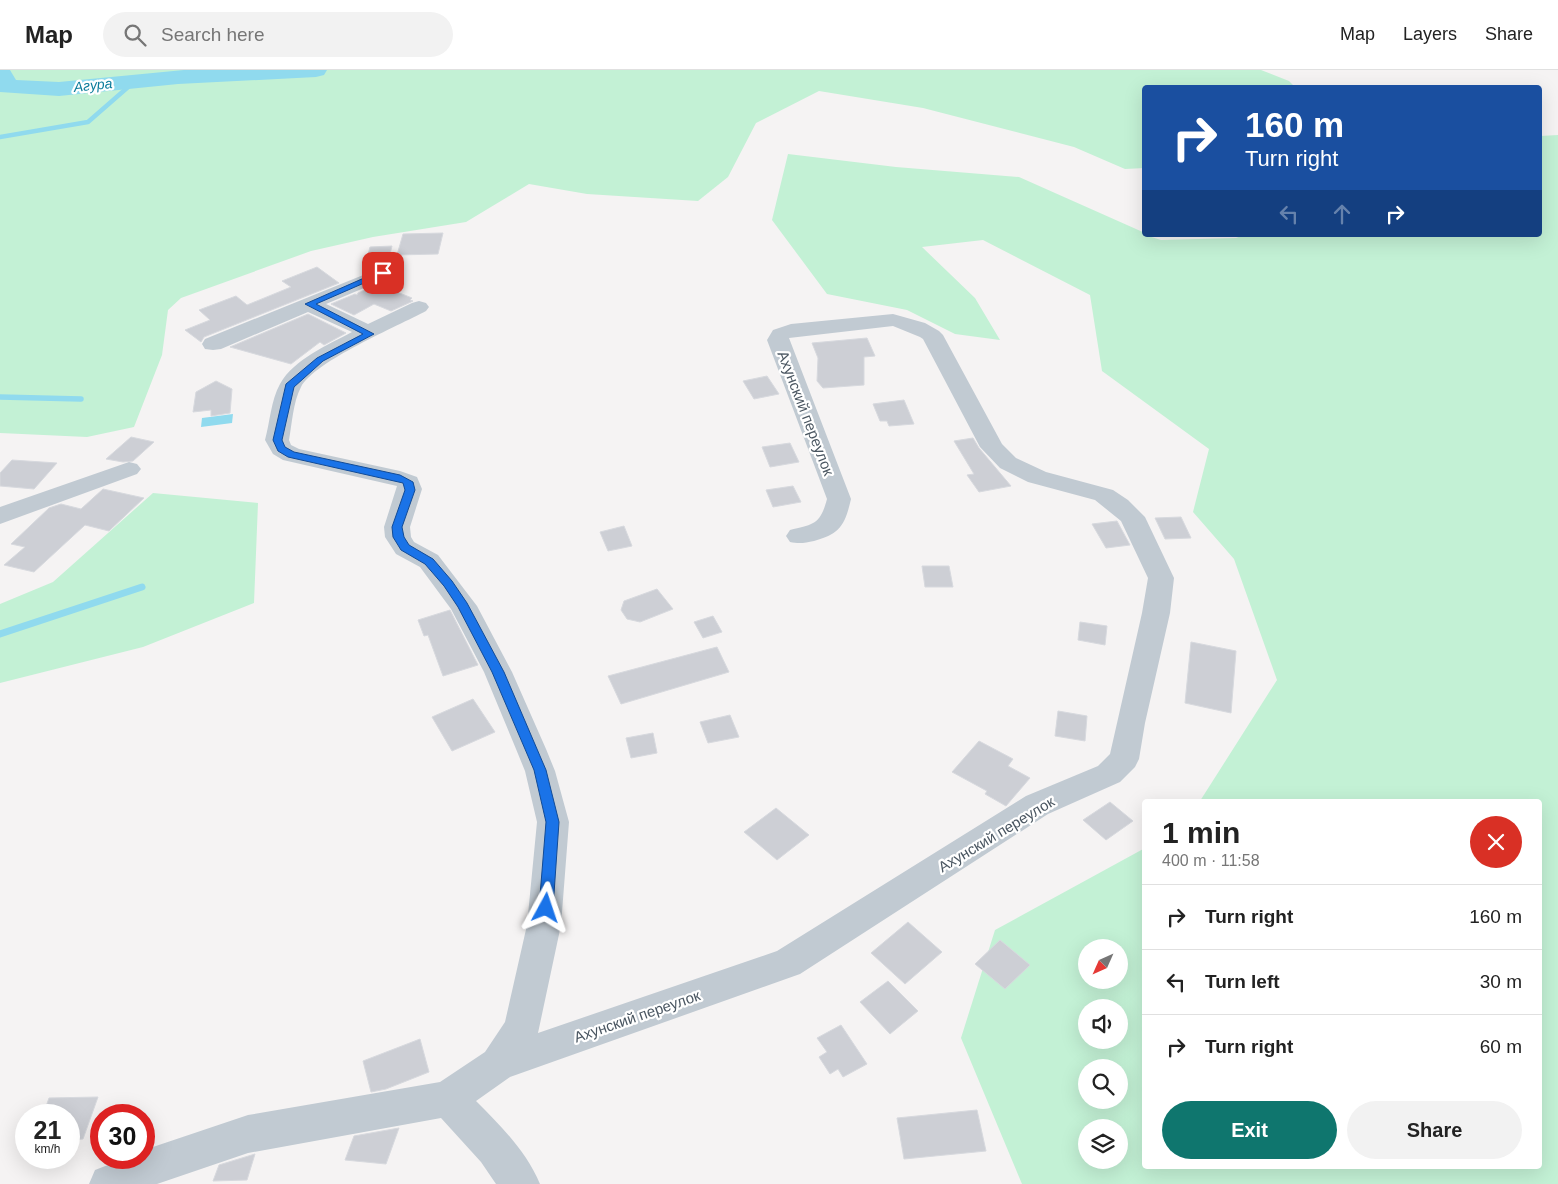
<!DOCTYPE html>
<html lang="en">
<head>
<meta charset="utf-8">
<style>
	:root { --surface:#fff; --page:#f2f2f2; --text:#222; --muted:#767676; --line:#e0e0e0; --accent:#0f766e }
	body { margin:0; font-family:Arial,sans-serif; background:var(--page); color:var(--text); height:100vh; display:flex; flex-direction:column; font-size:19px; white-space:nowrap }
	* { box-sizing:border-box; margin:0 }
	p { font-size:16px; color:var(--muted) }
	.icon { flex:none; width:28px; height:28px; fill:none; stroke:currentColor; stroke-width:2; stroke-linecap:round; stroke-linejoin:round }
	.map { position:relative; flex:1; overflow:hidden }
	.drawer { position:absolute; left:1142px; top:729px; width:400px; height:370px; display:flex; flex-direction:column; background:var(--surface); border-radius:5px; box-shadow:0 5px 20px #0002 }
	.drawer>* { flex:none }
	.hud { position:absolute; left:1142px; top:15px; width:400px; height:152px; border-radius:5px; box-shadow:0 5px 20px #0002; background:#1a4fa0; color:#fff; overflow:hidden }
	.needle { width:32px; rotate:225deg }
	.fabs { position:absolute; left:1078px; top:869px; display:grid; gap:10px }
	.fabs a { display:grid; place-items:center; width:50px; height:50px; border-radius:50%; background:var(--surface); box-shadow:0 5px 20px #0002; font-size:25px }
	.speed { position:absolute; left:15px; top:1034px; display:flex; gap:10px; font-size:25px; font-weight:700; text-align:center }
	.speed>* { display:grid; place-content:center; width:65px; height:65px; border-radius:50%; background:var(--surface); box-shadow:0 5px 20px #0002; line-height:1 }
	.speed small { font-size:12px; font-weight:400 }
	.speed .limit { border:8px solid #d22; background:#fff; color:#111 }
	.pin { position:absolute; display:grid; place-items:center; width:42px; height:42px; color:#fff; margin:-21px; border-radius:10px; box-shadow:0 2px 8px #0006 }
	.me { position:absolute; width:55px; margin:-28px; rotate:5deg; stroke-linejoin:round; filter:drop-shadow(0 0 4px #0008) }
	.turn { display:flex; align-items:center; gap:18px; height:105px; padding:0 20px; font-size:22px }
	.turn .icon { width:65px; height:65px; stroke-width:2.5 }
	.turn b { display:block; font-size:35px; line-height:42px }
	.lanes { display:flex; align-items:center; height:48px; padding:0 20px; background:#0003; justify-content:center; gap:25px; direction:ltr }
	.lanes .off { opacity:.35 }
	.round { display:grid; place-items:center; flex:none; width:52px; height:52px; border-radius:26px; background:var(--page) }
	.overview { display:flex; align-items:center; justify-content:space-between; height:85px; padding:0 20px }
	h1 { font-size:30px; font-weight:700; line-height:38px }
	.primary-button { display:flex; gap:10px; margin-top:auto; padding:10px 20px }
	.primary-button a { flex:1; height:58px; border-radius:30px; background:var(--accent); color:#fff; font-size:20px; font-weight:700; line-height:58px; text-align:center }
	.primary-button a+a { background:var(--page); color:var(--text) }
	ul { padding:0; list-style:none }
	li { display:flex; align-items:center; gap:15px; height:65px; padding:0 20px; border-top:1px solid var(--line) }
	li div { flex:1 }
	li b { display:block; font-size:19px }
	li em { font-style:normal }
	header { display:flex; align-items:center; gap:30px; box-sizing:border-box; height:70px; padding:0 25px; background:var(--surface); border-bottom:1px solid var(--line) }
	header strong { font-size:24px }
	nav { display:flex; gap:28px; margin-inline-start:auto; font-size:18px }
	.search { width:350px; height:45px; background:var(--page); display:flex; align-items:center; gap:12px; box-sizing:border-box; padding:0 18px; border-radius:28px; color:var(--muted); font-size:19px }
	.map>svg:first-child { display:block }
	.green { fill:#c3f1d5; fill-rule:evenodd }
	.water { fill:#90daee }
	.lines { fill:none; stroke-linecap:round; stroke-linejoin:round }
	.stream-far2 { stroke:#90daee; stroke-width:4.5 }
	.stream-far1 { stroke:#90daee; stroke-width:5.5 }
	.stream { stroke:#90daee; stroke-width:7 }
	.river { fill:#90daee; fill-rule:evenodd }
	.building { fill:#cdcfd5; stroke:#d7d9de }
	.minor { fill:#c1cad2; fill-rule:evenodd }
	.route { fill:#1a73e8; stroke:#114b97 }
	.labels { text-anchor:middle; dominant-baseline:central; stroke-width:4.5; stroke-linejoin:round; paint-order:stroke }
	.far-water-label { font-size:14px; font-style:italic; fill:#0c7c9b; stroke:#fff }
	.street-label { font-size:15px; fill:#4a5661; stroke:#fff }
</style>
</head>
<body>
<header>
<strong>Map</strong>
<div class="search"><svg class="icon" aria-label="search" viewBox="0 0 24 24"><circle cx="10" cy="10" r="6"/><path d="M15 15l6 6"/></svg>Search here</div>
<nav><a>Map</a><a>Layers</a><a>Share</a></nav>
</header>
<div class="map">
<svg width="1558" height="1114" viewBox="0 0 1558 1114">
	<rect width="100%" height="100%" fill="#f5f3f3"/>
	<path class="green" d="M0 0H1261L1289 11 1295 17 1145 18V98L1125 99 1074 77 923 38 819 21 756 53 728 107 698 131 587 124 529 114 466 152 373 167 311 181 181 228 168 240 162 285 134 357 87 367 0 363Z
		M1558 65V1114H1022L961 968 995 860 1145 778V1096H1540V731H1200L1277 610 1234 489 1193 442 1209 379 1102 301 1090 225 983 170 922 177 975 228 1000 270 955 264 907 240 827 224 772 150 788 84 896 97 1019 107 1145 163V165L1161 170 1236 168 1244 165H1540V66ZM1086 878H1119V910H1086ZM1086 938H1119V970H1086ZM1086 998H1119V1030H1086ZM1086 1058H1119V1090H1086Z
		M153 423 258 433 254 533 143 577 0 613V534L53 512Z"/>
	<path class="water" d="M233 344 232 353 201 357 202 348Z"/>
	<g class="lines">
		<path class="stream-far2" d="M0 67 88 52 135 11"/>
		<path class="stream-far1" d="M0 327 81 329"/>
		<path class="stream" d="M0 564 142 517"/>
		<path class="river" d="M0 0H10L16 10 59 12 184 0H327L324 5 316 7 178 14 59 26 0 22Z"/>
	</g>
	<path class="building" d="M443 163 438 184 397 185 403 164Z
		M392 176 387 196 382 195 363 203 370 177Z
		M317 197 339 213 204 267 201 272 185 260 210 250 199 240 236 226 247 235 291 217 282 211Z
		M383 212 382 216 412 228 410 230 413 231 391 241 374 234 354 245 331 234 355 224 357 225 358 223Z
		M308 244 346 263 324 275 320 272 291 294 230 277Z
		M867 268 875 286 864 287V315L823 318 817 311 818 288 812 273Z
		M767 306 779 324 754 329 743 311Z
		M216 311 232 319 230 343 211 346V340L193 342 196 322Z
		M904 330 914 354 889 356 887 351H880L873 334Z
		M131 367 154 372 133 391 123 392 106 389Z
		M973 368 979 378 1011 416 979 422 967 405 974 404 954 371Z
		M790 373 799 392 770 397 762 377Z
		M12 390 57 393 34 419 0 416V403Z
		M793 416 801 432 773 437 766 420Z
		M103 419 144 428 109 461 85 455 34 502 4 495 25 477 11 474 49 438 61 434 81 439Z
		M1181 447 1191 468 1165 469 1155 448Z
		M1117 451 1130 475 1106 478 1092 454Z
		M624 456 632 476 608 481 600 462Z
		M922 496H949L953 517H925Z
		M657 519 673 539 640 552 627 549 621 540 624 531Z
		M450 540 478 595 443 606 428 565 424 566 418 550Z
		M713 546 722 562 703 568 694 552Z
		M1080 552 1107 556 1105 575 1078 570Z
		M1191 572 1236 581 1231 643 1185 633Z
		M717 577 729 602 621 634 608 606Z
		M473 629 495 662 452 681 432 647Z
		M1058 641 1087 646 1085 671 1055 666Z
		M730 645 739 667 708 673 700 652Z
		M653 663 657 683 631 688 626 668Z
		M979 671 1013 689 1008 696 1030 708 1006 736 985 724 987 721 952 702Z
		M1110 732 1133 751 1106 770 1083 750Z
		M776 738 809 765 777 790 744 762Z
		M908 852 942 882 905 914 871 883Z
		M1000 870 1030 895 1005 919 975 894Z
		M888 911 918 941 890 964 860 932Z
		M841 955 867 994 843 1007 838 999 830 1004 819 987 827 982 817 968Z
		M420 969 429 1002 386 1019 371 1022 363 991Z
		M98 1027 83 1069 69 1070V1045H43L49 1028Z
		M977 1040 986 1081 904 1089 897 1048Z
		M399 1058 386 1094 345 1090 354 1066Z
		M255 1084 247 1110 213 1111 219 1095Z"/>
	<g class="lines">
		<path class="minor" d="M383 197 390 199 393 203 390 207 326 234 368 254 412 233 419 231 426 233 429 237 426 241C398 256 315 291 301 317 293 332 292 354 289 370L291 375 299 379 400 401 417 407 422 419 410 457 411 467 414 472 438 485 477 536 512 602 546 679 555 701 569 752 561 855 538 963 777 881 1026 726 1098 696 1110 684 1142 543 1148 508 1121 451 1095 430 1028 412 1000 398 980 377 923 269 920 267 893 256 789 268 851 429C845 455 840 464 814 471 805 473 799 474 790 472L786 466 790 460C814 454 820 455 827 429L767 270 773 260 791 254 893 244 925 253 939 261 943 265 1002 374 1016 388 1046 402 1113 420 1128 430 1145 447 1174 508 1170 543 1145 653 1139 689 1135 697 1120 712 1048 744 800 904 510 1007 476 1031C501 1056 526 1081 540 1114H496L481 1092 441 1048 248 1083 157 1114H89L95 1100 126 1088H144V1080L248 1045 440 1012 485 982 505 952 527 855 537 752 525 701 516 679 484 602 451 539 420 497 396 484 385 467 384 457 397 416 283 390 273 384 265 370C270 352 271 330 280 314 294 289 328 275 352 262L308 242 221 279 213 280 205 279 202 274 205 269Z
			M129 392 137 394 141 399 137 404 0 454V437Z"/>
	</g>
	<path class="route" d="M380 201 387 203 316 234 374 264 323 291 294 317 282 370 285 377 294 382 400 405 413 412 415 420 402 457 404 467 409 475 433 489 452 511 467 533 504 602 546 700 559 752 553 838 551 842H541L539 838 546 752 534 700 492 602 458 537 444 516 425 494 401 480 393 467 392 457 405 420 403 413 288 387 278 381 273 370 286 314 317 288 363 264 305 234Z"/>
	<g class="labels">
		<g class="far-water-label">
			<text transform="translate(93 15) rotate(-6)">Агура</text>
		</g>
		<g class="street-label">
			<text transform="translate(806 343) rotate(69)">Ахунский переулок</text>
			<text transform="translate(996 764) rotate(-31)">Ахунский переулок</text>
			<text transform="translate(637 946) rotate(-19)">Ахунский переулок</text>
		</g>
	</g>
</svg>
<div class="fabs">
<a><svg class="needle" viewBox="-14 -14 28 28"><path d="M0-13l5 13h-10z" fill="#e53935"/><path d="M0 13l5-13h-10z" fill="#767676"/></svg></a>
<a><svg class="icon" aria-label="sound" viewBox="0 0 24 24"><path d="M4 9h4l5-4v14l-5-4H4zM17 9q2 3 0 6"/></svg></a>
<a><svg class="icon" aria-label="search" viewBox="0 0 24 24"><circle cx="10" cy="10" r="6"/><path d="M15 15l6 6"/></svg></a>
<a><svg class="icon" aria-label="layers" viewBox="0 0 24 24"><path d="M12 4l9 5-9 5-9-5zM3 14l9 5 9-5"/></svg></a>
</div>
<div class="speed"><div>21<small>km/h</small></div><div class="limit">30</div></div>
<div class="pin" style="left:383px;top:203px;background:#d93025"><svg class="icon" aria-label="arrive" viewBox="0 0 24 24"><path d="M6 21V4h12l-3 4 3 4H6"/></svg></div>
<svg class="me" style="left:546px;top:838px" viewBox="-20 -20 40 40"><path d="M0-17L14 15 0 8-14 15z" fill="#1a73e8" stroke="#fff" stroke-width="4"/></svg>
<div class="hud">
<div class="turn"><svg class="icon" aria-label="right" viewBox="0 0 24 24"><path d="M7 20v-9h11M14 6l5 5-5 5"/></svg><div><b>160 m</b>Turn right</div></div>
<div class="lanes"><svg class="icon off" aria-label="left" viewBox="0 0 24 24"><path d="M17 20v-9H6M10 6l-5 5 5 5"/></svg><svg class="icon off" aria-label="ahead" viewBox="0 0 24 24"><path d="M12 20V5M6 11l6-6 6 6"/></svg><svg class="icon" aria-label="right" viewBox="0 0 24 24"><path d="M7 20v-9h11M14 6l5 5-5 5"/></svg></div>
</div>
<section class="drawer">
<div class="overview"><div><h1>1 min</h1><p>400 m · 11:58</p></div><a class="round" style="background:#d93025;color:#fff"><svg class="icon" aria-label="close" viewBox="0 0 24 24"><path d="M6 6l12 12M18 6L6 18"/></svg></a></div>
<ul>
<li><svg class="icon" aria-label="right" viewBox="0 0 24 24"><path d="M7 20v-9h11M14 6l5 5-5 5"/></svg><div><b>Turn right</b></div><em>160 m</em></li>
<li><svg class="icon" aria-label="left" viewBox="0 0 24 24"><path d="M17 20v-9H6M10 6l-5 5 5 5"/></svg><div><b>Turn left</b></div><em>30 m</em></li>
<li><svg class="icon" aria-label="right" viewBox="0 0 24 24"><path d="M7 20v-9h11M14 6l5 5-5 5"/></svg><div><b>Turn right</b></div><em>60 m</em></li>
</ul>
<div class="primary-button"><a>Exit</a><a>Share</a></div>
</section>
</div>
</body>
</html>
